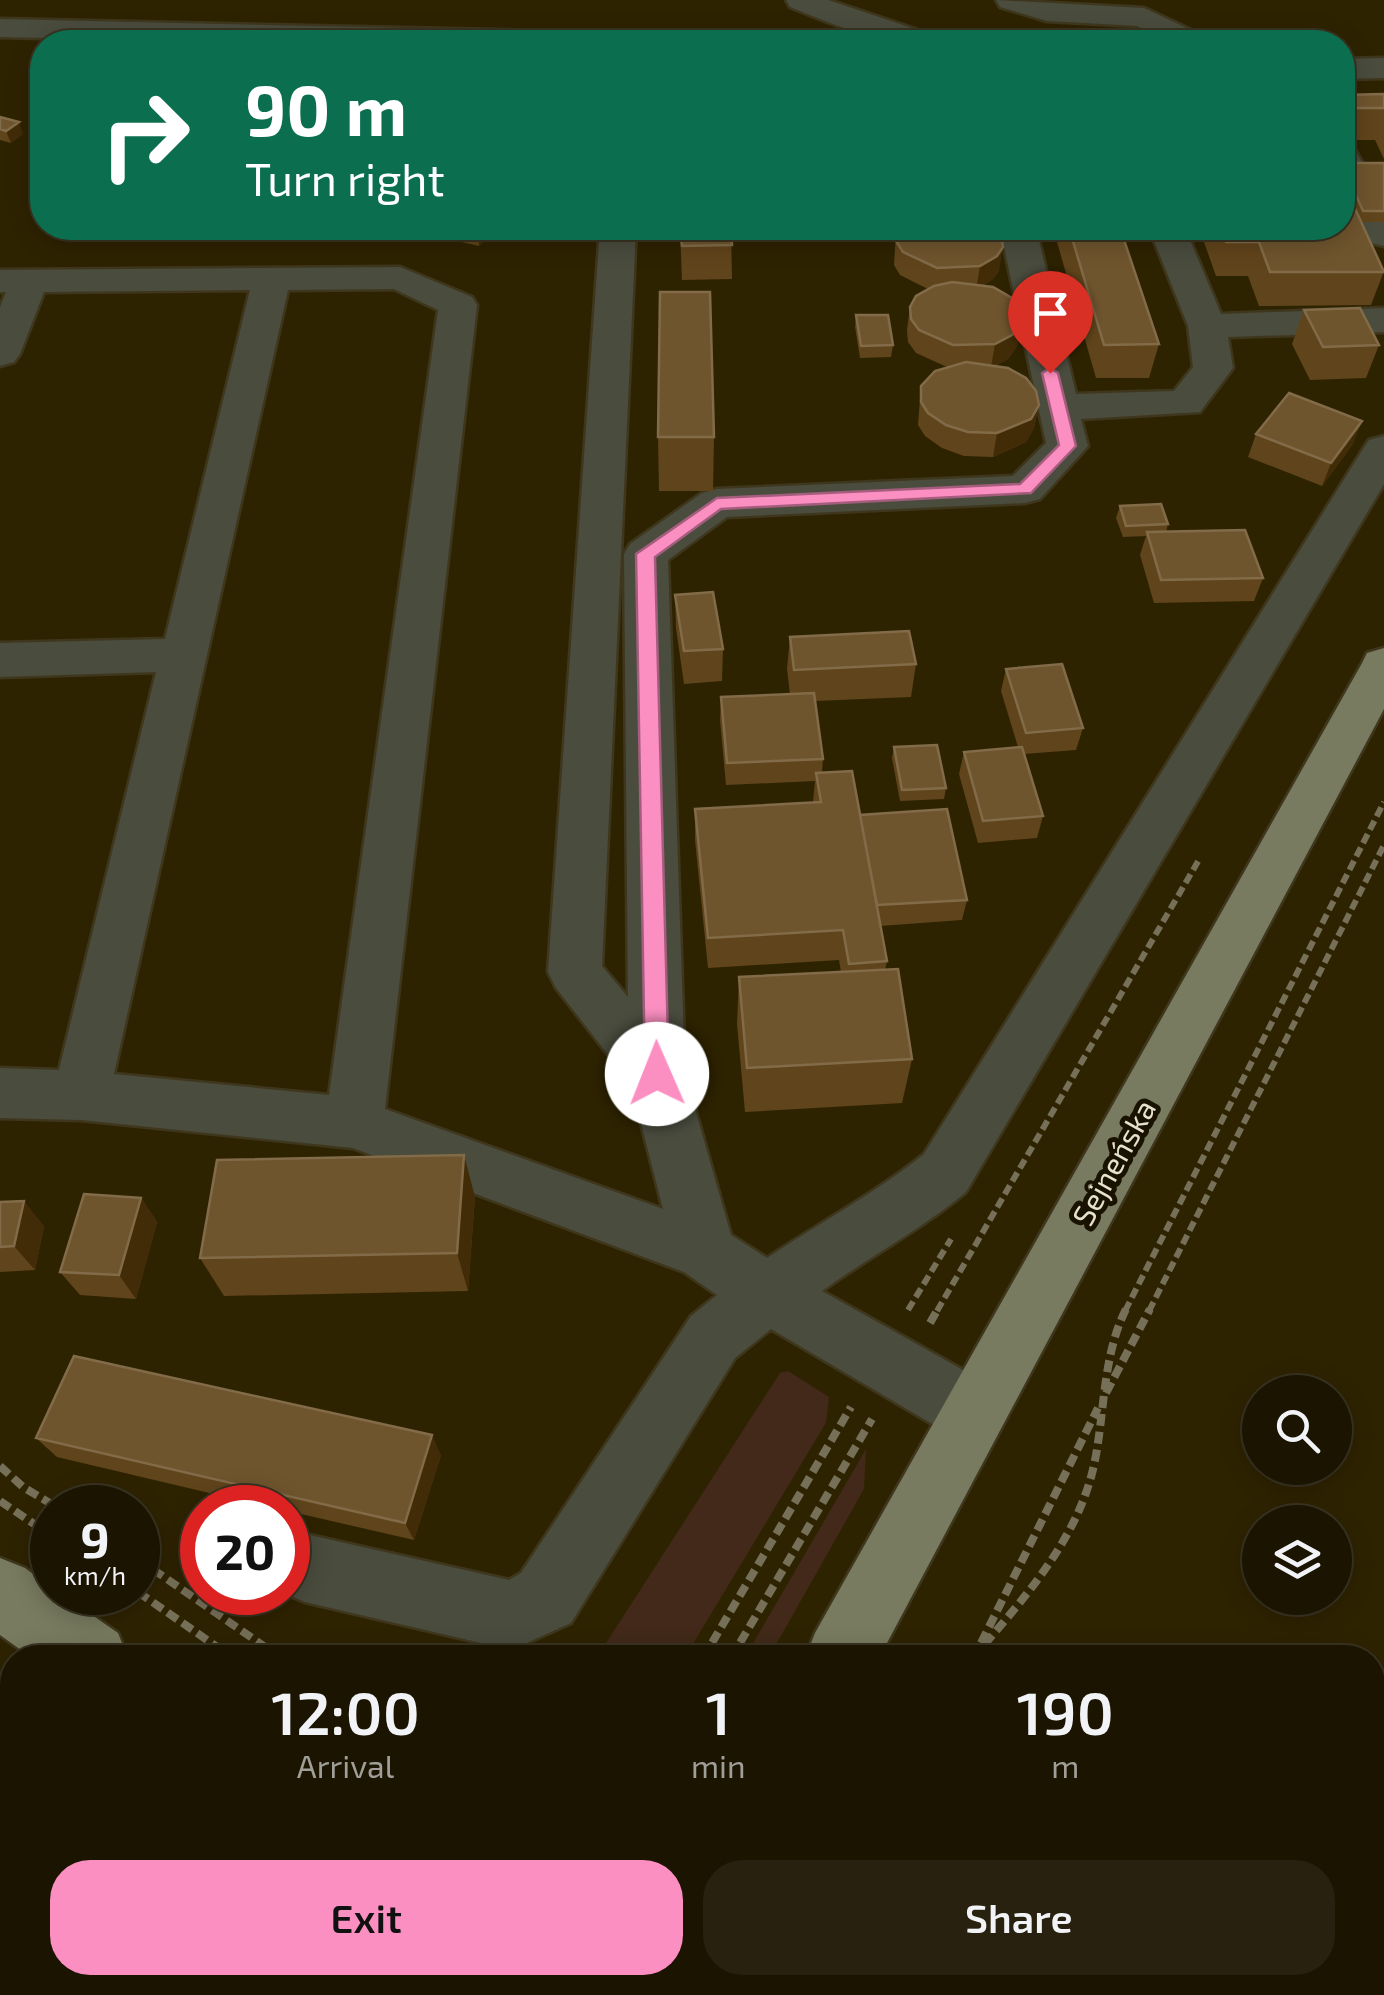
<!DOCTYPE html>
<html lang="en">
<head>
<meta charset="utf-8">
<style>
	:root { --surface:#1b1400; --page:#28210f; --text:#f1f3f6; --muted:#a09e99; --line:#393322; --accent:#fc8fc1 }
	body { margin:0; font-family:"Exo 2",sans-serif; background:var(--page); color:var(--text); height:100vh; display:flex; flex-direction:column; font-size:38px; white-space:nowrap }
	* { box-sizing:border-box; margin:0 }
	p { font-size:32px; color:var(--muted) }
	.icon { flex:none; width:55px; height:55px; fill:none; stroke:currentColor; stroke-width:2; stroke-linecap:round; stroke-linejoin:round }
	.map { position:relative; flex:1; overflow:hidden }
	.side { position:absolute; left:0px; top:1645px; width:1385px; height:350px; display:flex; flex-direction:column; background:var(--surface); border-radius:40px 40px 0 0; box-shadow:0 5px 25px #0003,0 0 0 2px var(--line) }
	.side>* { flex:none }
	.guide { position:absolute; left:30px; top:30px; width:1325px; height:210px; border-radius:40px; box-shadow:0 5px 25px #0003,0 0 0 2px var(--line); background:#0b6e4f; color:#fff; overflow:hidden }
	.tools { position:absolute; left:1242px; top:1375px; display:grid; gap:20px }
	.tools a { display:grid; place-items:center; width:110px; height:110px; border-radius:50%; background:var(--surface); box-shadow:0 5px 25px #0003,0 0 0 2px var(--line); font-size:50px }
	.speed { position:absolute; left:30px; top:1485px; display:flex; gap:20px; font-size:50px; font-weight:700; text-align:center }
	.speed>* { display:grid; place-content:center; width:130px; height:130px; border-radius:50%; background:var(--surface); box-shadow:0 5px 25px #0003,0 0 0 2px var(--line); line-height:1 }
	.speed small { font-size:25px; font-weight:400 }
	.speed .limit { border:15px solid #d22; background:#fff; color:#111 }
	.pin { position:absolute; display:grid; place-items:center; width:85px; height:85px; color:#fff; margin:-102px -42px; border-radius:50% 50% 50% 0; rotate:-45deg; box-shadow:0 0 10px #0007 }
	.pin .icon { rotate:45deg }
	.me { position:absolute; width:110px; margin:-55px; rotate:359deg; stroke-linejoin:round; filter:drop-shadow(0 0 8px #0008) }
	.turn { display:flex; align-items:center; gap:35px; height:210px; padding:0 50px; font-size:45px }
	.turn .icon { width:130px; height:130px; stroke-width:2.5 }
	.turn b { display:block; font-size:70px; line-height:85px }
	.eta { display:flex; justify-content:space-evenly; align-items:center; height:170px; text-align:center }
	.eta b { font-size:60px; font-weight:600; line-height:70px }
	.primary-button { display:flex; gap:20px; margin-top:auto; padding:20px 50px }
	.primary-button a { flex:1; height:115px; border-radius:40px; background:var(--accent); color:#111; font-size:40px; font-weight:600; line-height:115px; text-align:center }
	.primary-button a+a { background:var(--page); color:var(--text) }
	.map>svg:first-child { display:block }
	.built { fill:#2e2300; fill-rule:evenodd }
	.green { fill:#422919 }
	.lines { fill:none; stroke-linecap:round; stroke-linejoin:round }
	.minor-casing { stroke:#3f371d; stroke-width:5 }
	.major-casing { stroke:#3f371d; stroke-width:5 }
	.path-far1 { stroke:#777059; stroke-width:6; stroke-dasharray:10 5; stroke-linecap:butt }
	.path { stroke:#777059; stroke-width:8; stroke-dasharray:12 6; stroke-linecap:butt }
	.minor { fill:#4a4c3e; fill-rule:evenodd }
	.major { fill:#787b5f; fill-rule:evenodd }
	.wall { fill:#60441b }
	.shaded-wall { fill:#422c08 }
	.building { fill:#6f552e; stroke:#826b48; stroke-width:2.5 }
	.route { fill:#fc8fc1; stroke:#a45d7d; stroke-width:2.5 }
	.labels { text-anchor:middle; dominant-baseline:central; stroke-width:10; stroke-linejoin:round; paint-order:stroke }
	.street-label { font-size:30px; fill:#e7e1d0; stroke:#191200 }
</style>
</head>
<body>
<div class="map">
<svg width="1384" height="1995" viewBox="0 0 1384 1995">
	<rect width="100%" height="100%" fill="#241b00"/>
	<path class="built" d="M0 0H1384V1995H0ZM42 42H1342V228H42ZM1260 1392H1335V1468H1260ZM52 1508H138V1592H52ZM202 1508H288V1592H202ZM1260 1522H1335V1598H1260ZM12 1658H1372V1982H12Z"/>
	<path class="green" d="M788 1371 829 1397 826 1423 685 1657H597L780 1373Z
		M866 1449 864 1489 769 1657H745Z
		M0 1773 12 1781V1982L243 1983 257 1995H0Z
		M537 1982 687 1983 694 1995H525Z"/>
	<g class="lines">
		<defs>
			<path id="minor" d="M786 0H828L933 35 938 42C881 46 842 28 790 7Z
				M996 0 1144 8 1202 35 1207 42H1168L1137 26 1047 21 1000 7Z
				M0 19 584 32 595 35 600 42H207L0 37Z
				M1384 58V78L1342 79V59Z
				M1342 145 1354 148 1384 201V246L1371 243 1342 190Z
				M600 228H636L602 966 628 997 624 554 630 544 702 493 717 489 1013 476 1046 443 1000 228H1036L1076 394 1174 391 1193 367 1188 326 1149 228H1185L1221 314 1384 308V332L1228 337 1233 368 1200 412 1081 419 1088 446 1040 499 1025 503 727 517 668 560 685 1074 731 1235 767 1258C818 1224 877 1192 924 1154L1363 449 1369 440 1384 436V484L966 1192C922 1229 869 1257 822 1291L997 1389 1006 1412 997 1435 974 1444 951 1435 771 1329 735 1358 571 1623 511 1650 305 1602 281 1592H288V1541L305 1534 509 1580 521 1573 691 1316 717 1295 684 1272 353 1148 81 1120 0 1118V1068L59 1070 156 672 0 677V643L165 639 250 290 44 292 20 354 14 362 0 366V307L6 292H0V270L400 267 472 297 477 305 385 1109 663 1209 631 1084 556 988 548 972ZM394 289 438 310 329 1095 114 1074 288 290Z"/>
			<path id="major" d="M1384 648V709L879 1658H805L815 1633 1361 665 1367 653Z
				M0 1558 25 1568 52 1588V1592H59L118 1633 128 1658H32L0 1635Z
				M355 1982H488L483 1995H360Z
				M740 1982H819L823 1995H743Z"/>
		</defs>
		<use href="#minor" class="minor-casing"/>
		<use href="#major" class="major-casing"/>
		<path class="path-far1" d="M908 1310 951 1239
			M937 1311 1200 858
			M1125 1311 1384 802
			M1149 1311 1384 845"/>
		<path class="path" d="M930 1323 938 1309
			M1106 1393 1150 1309
			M0 1466 23 1487 58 1508
			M0 1501 52 1536
			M138 1559 281 1658
			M138 1592 233 1658
			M981 1643 1098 1408
			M703 1658 851 1407
			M731 1658 872 1419
			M973 1658C1022 1600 1077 1542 1094 1465 1105 1414 1102 1357 1126 1309
			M0 1739 12 1745
			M273 1982 280 1989 329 1991
			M863 1982 865 1995
			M895 1982 896 1995
			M284 1995 280 1989 285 1982"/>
		<use href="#minor" class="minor"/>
		<use href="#major" class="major"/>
	</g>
	<path class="wall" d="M1384 94V159L1375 140H1342V95Z
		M0 117 23 134 11 143 0 140Z
		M1342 163H1384V222H1362L1384 271 1371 305 1259 306 1248 276H1216L1199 228H1342Z
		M402 228H496L479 246Z
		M680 228H731L732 279 682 280Z
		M1053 228H1120L1159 344 1149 378H1096Z
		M896 232 999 271 993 279 982 286 1022 323 1017 346 1008 359 994 366 1039 405 1034 428 1026 442 993 457 964 456 942 448 925 436 918 425 921 386 947 367 916 353 908 342 907 330 910 307 928 289 900 275 894 265Z
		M1304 310 1379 345 1366 378 1310 380 1292 344Z
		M856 315 893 345 891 357 860 358 855 327Z
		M1256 434 1353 444 1322 486 1248 457Z
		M658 437H714L713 491H659Z
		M1120 506 1168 524 1166 532 1263 578 1254 601 1154 603 1140 555 1146 536 1123 537 1116 518Z
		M675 595 723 649 722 681 684 684 676 628Z
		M790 637 916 664 911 697 815 701 823 759 822 772 860 815 967 900 962 920 880 926 887 961 885 970 912 1059 902 1103 745 1112 737 1024 739 977 841 972 839 960 708 968 695 840V809L813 802 815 781 726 785 720 720 721 697 790 694 787 669Z
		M1006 669 1083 728 1076 750 1024 754 1043 816 1037 838 978 843 959 774 964 752 1018 747 1001 691Z
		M894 747 946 788 944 799 900 801 892 758Z
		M464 1155 475 1197 468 1291 224 1296 200 1258Z
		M141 1198 157 1222 136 1299 80 1295 60 1272Z
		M0 1202 44 1226 35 1270 0 1272Z
		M36 1438 441 1455 414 1540 288 1511V1508H273L57 1457Z"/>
	<path class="shaded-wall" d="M19 122 23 134 11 143 6 131Z
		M477 228H496L479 246Z
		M1003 247 999 271 993 279 976 290 980 266Z
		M1022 323 1017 346 1008 359 991 367 995 344Z
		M1039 405 1034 428 1026 442 993 457 997 433Z
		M1362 421 1353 444 1322 486 1331 463Z
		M464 1155 475 1197 468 1291 457 1253Z
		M141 1198 157 1222 136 1299 119 1275Z
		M24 1201 44 1226 35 1270 14 1246Z
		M432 1435 441 1455 414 1540 405 1523Z"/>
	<path class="building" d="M1384 94V108H1342V95Z
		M0 117 19 122 6 131 0 129Z
		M1342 163H1384V211H1363Z
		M1342 180 1384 272H1270L1259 242H1226L1221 228H1342Z
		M680 228H731L732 245 682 246Z
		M899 228H991L1001 235 1003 247 997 256 980 266 937 268 903 252 896 241V232Z
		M1069 228H1120L1159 344 1104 345Z
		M952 282 993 287 1012 298 1021 310 1022 323 1012 335 995 344 953 345 919 330 911 319 910 307 916 296 934 286Z
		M660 292H710L714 437H658Z
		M1360 308 1379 345 1323 347 1304 310Z
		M856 315H888L893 345 861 346Z
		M966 362 1008 368 1026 378 1036 391 1039 405 1031 419 997 433 968 432 946 425 928 413 921 402V386L935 371Z
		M1289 393 1362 421 1331 463 1256 434Z
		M1161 504 1168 524 1126 526 1120 506Z
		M1245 530 1263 578 1161 580 1147 532Z
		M713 592 723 649 684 651 675 595Z
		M909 631 916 664 794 670 790 637Z
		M1062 664 1083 728 1026 733 1006 669Z
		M814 693 823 759 727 763 721 697Z
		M937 745 946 788 902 790 894 747Z
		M1022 747 1043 816 983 821 964 752Z
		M852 771 887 961 849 964 843 930 708 938 695 809 821 802 816 773Z
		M947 809 967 900 877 905 860 815Z
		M898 969 912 1059 747 1068 739 977Z
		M464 1155 457 1253 200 1258 217 1160Z
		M84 1194 141 1198 119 1275 60 1272Z
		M24 1201 14 1246 0 1247V1202Z
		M74 1356 432 1435 405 1523 36 1438Z"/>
	<path class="route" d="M1050 368 1058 373 1076 446 1031 493 721 509 655 557 669 1074 666 1082H649L645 1074 636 554 717 498 1020 484 1059 445 1042 373Z"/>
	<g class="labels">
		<g class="street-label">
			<text transform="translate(1113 1162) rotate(-61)">Sejneńska</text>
		</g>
	</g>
</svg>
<div class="tools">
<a><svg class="icon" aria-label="search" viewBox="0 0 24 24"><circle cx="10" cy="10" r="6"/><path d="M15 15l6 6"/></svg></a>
<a><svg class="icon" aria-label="layers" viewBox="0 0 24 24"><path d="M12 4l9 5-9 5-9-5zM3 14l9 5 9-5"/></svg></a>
</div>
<div class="speed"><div>9<small>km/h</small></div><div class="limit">20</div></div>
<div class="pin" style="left:1050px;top:373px;background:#d93025"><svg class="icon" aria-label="arrive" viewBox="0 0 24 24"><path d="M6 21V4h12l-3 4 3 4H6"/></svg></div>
<svg class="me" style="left:657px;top:1074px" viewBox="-20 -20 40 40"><circle r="19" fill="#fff"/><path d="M0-13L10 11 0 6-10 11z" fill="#fc8fc1"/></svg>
<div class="guide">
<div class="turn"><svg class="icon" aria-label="right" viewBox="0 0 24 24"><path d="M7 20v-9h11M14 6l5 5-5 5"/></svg><div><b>90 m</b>Turn right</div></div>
</div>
<section class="side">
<div class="eta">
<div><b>12:00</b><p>Arrival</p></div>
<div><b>1</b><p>min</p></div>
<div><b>190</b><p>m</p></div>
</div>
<div class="primary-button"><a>Exit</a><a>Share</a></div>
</section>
</div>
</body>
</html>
